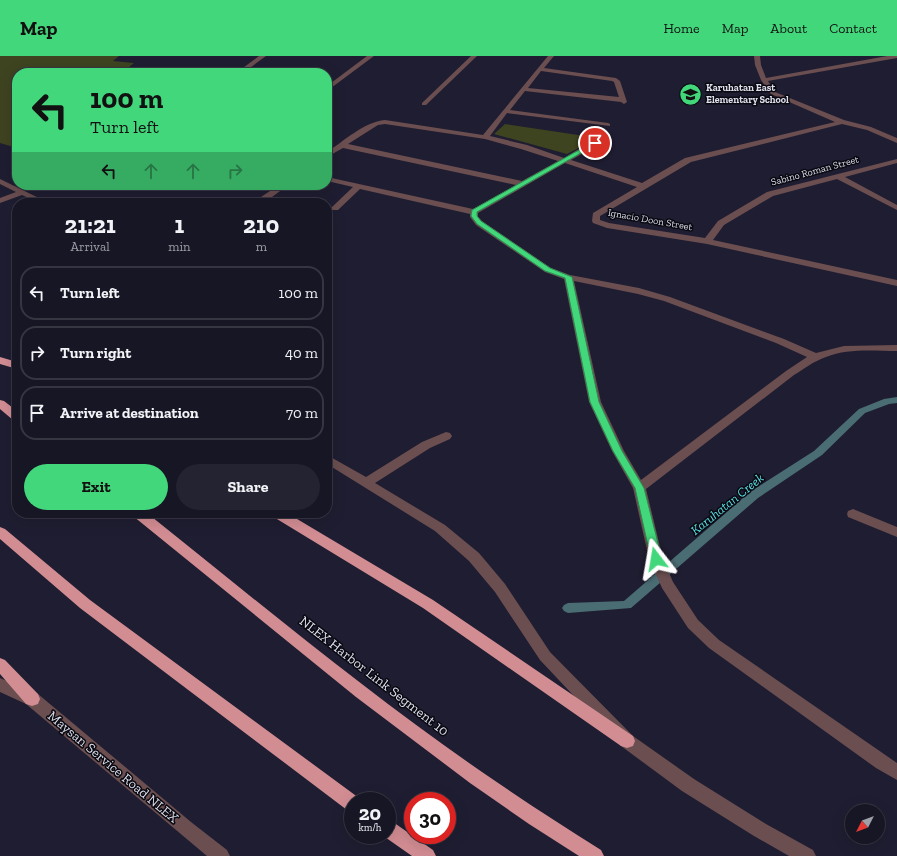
<!DOCTYPE html>
<html lang="en">
<head>
<meta charset="utf-8">
<style>
	:root { --surface:#171625; --page:#242332; --text:#f1f3f6; --muted:#9e9fa7; --line:#363542; --accent:#43d77b }
	body { margin:0; font-family:"Zilla Slab",serif; background:var(--page); color:var(--text); height:100vh; display:flex; flex-direction:column; font-size:15px; white-space:nowrap }
	* { box-sizing:border-box; margin:0 }
	p { font-size:13px; color:var(--muted) }
	.icon { flex:none; width:22px; height:22px; fill:none; stroke:currentColor; stroke-width:2; stroke-linecap:round; stroke-linejoin:round }
	.map { position:relative; flex:1; overflow:hidden }
	.details { position:absolute; left:12px; top:142px; width:320px; height:320px; display:flex; flex-direction:column; background:var(--surface); border-radius:16px; box-shadow:0 4px 16px #0002,0 0 0 1px var(--line) }
	.details>* { flex:none }
	.top-card { position:absolute; left:12px; top:12px; width:320px; height:122px; border-radius:16px; box-shadow:0 4px 16px #0002,0 0 0 1px var(--line); background:#43d77b; color:#111; overflow:hidden }
	.needle { width:26px; rotate:228deg }
	.tools { position:absolute; left:845px; top:748px; display:grid; gap:8px }
	.tools a { display:grid; place-items:center; width:40px; height:40px; border-radius:50%; background:var(--surface); box-shadow:0 4px 16px #0002,0 0 0 1px var(--line); font-size:20px }
	.speed { position:absolute; left:344px; top:736px; display:flex; gap:8px; font-size:20px; font-weight:700; text-align:center }
	.speed>* { display:grid; place-content:center; width:52px; height:52px; border-radius:50%; background:var(--surface); box-shadow:0 4px 16px #0002,0 0 0 1px var(--line); line-height:1 }
	.speed small { font-size:10px; font-weight:400 }
	.speed .limit { border:6px solid #d22; background:#fff; color:#111 }
	.pin { position:absolute; display:grid; place-items:center; width:34px; height:34px; color:#fff; margin:-17px; border:2px solid #fff; border-radius:50%; box-shadow:0 1px 4px #0007 }
	.me { position:absolute; width:44px; margin:-22px; rotate:346deg; stroke-linejoin:round; filter:drop-shadow(0 0 3px #0008) }
	.turn { display:flex; align-items:center; gap:14px; height:84px; padding:0 12px; font-size:18px }
	.turn .icon { width:52px; height:52px; stroke-width:2.5 }
	.turn b { display:block; font-size:28px; line-height:34px }
	.lanes { display:flex; align-items:center; height:38px; padding:0 12px; background:#0003; justify-content:center; gap:20px; direction:ltr }
	.lanes .off { opacity:.35 }
	.eta { display:flex; justify-content:space-evenly; align-items:center; height:68px; text-align:center }
	.eta b { font-size:24px; font-weight:700; line-height:28px }
	.cta { display:flex; gap:8px; margin-top:auto; padding:8px 12px }
	.cta a { flex:1; height:46px; border-radius:24px; background:var(--accent); color:#111; font-size:16px; font-weight:700; line-height:46px; text-align:center }
	.cta a+a { background:var(--page); color:var(--text) }
	ul { padding:0; list-style:none }
	li { display:flex; align-items:center; gap:12px; height:54px; margin:0 8px 6px; padding:0 4px; border:2px solid var(--line); border-radius:16px }
	li div { flex:1 }
	li b { display:block; font-size:15px }
	li em { font-style:normal }
	header { display:flex; align-items:center; gap:24px; box-sizing:border-box; height:56px; padding:0 20px; background:var(--accent); color:#111 }
	header strong { font-size:19px }
	nav { display:flex; gap:22px; margin-inline-start:auto; font-size:14px }
	.map>svg:first-child { display:block }
	.green { fill:#3e4320 }
	.lines { fill:none; stroke-linecap:round; stroke-linejoin:round }
	.stream { fill:#4a6d73; fill-rule:evenodd }
	.minor { fill:#6a4e50; fill-rule:evenodd }
	.highway { fill:#d28d93; fill-rule:evenodd }
	.route { fill:#43d77b; stroke:#2c8c50 }
	.labels { text-anchor:middle; dominant-baseline:central; stroke-width:3; stroke-linejoin:round; paint-order:stroke }
	.far-poi-label { font-size:10px; font-weight:bold; fill:#dfdeec; stroke:#090911; text-anchor:start }
	.far-street-label { font-size:10px; fill:#dfdeec; stroke:#090911 }
	.water-label { font-size:13px; font-style:italic; fill:#5cdfe6; stroke:#090911 }
	.near-street-label { font-size:14px; fill:#dfdeec; stroke:#090911 }
</style>
</head>
<body>
<header>
<strong>Map</strong>
<nav><a>Home</a><a>Map</a><a>About</a><a>Contact</a></nav>
</header>
<div class="map">
<svg width="897" height="800" viewBox="0 0 897 800">
	<rect width="100%" height="100%" fill="#1f1d31"/>
	<path class="green" d="M0 0H119L113 5 134 7 122 17H17V92L0 87Z
		M505 68 598 82 567 98 494 78Z"/>
	<g class="lines">
		<path class="stream" d="M897 341V347L889 348 865 357 822 399 758 442 631 552 568 557 564 555 562 552 564 549 568 547 624 545 750 436 814 395 859 353 884 343Z"/>
		<path class="minor" d="M259 0H266L243 17H236Z
			M367 0H374L327 35V30Z
			M471 0H477L426 49H422V47Z
			M548 0H554L544 12 616 22 620 25 627 46 624 48 621 46 525 35 510 54 608 67 610 68V70L507 57 490 80 527 89 564 102 592 85H598V89L571 104 642 127 685 102 835 66 771 38 761 24 755 9 754 0H760L761 9 766 22 887 0H897V2L768 25 775 36 844 64 871 71 897 82V87L867 74 842 68 691 106 600 160V164L609 167 705 182 718 165 767 136 897 103V107L845 121 897 149V154L837 123 773 140 724 169 713 184 897 224V230L707 188 607 172 593 167 592 165 593 157 637 131 565 107 478 157V161L482 165 551 212 570 219 639 232 670 241 784 283 816 297 844 290 897 289V295C874 295 848 292 826 301 814 305 804 313 794 319L646 433 663 503 673 526 698 564 719 584 897 707V724L876 712 709 592 688 572 662 532 649 503 633 432 612 395 589 346 564 223 545 216 476 169 470 161V158L360 133 338 154H332L331 152 353 131 327 125V121L473 153 516 129 343 92 327 101V96C344 85 364 66 385 64L483 79ZM541 15 612 25 614 26 619 41 528 32ZM385 68 485 83 521 93 558 105 522 125 348 88 378 69ZM574 225 638 238 664 245 776 287 807 301 786 315 641 424 624 395 601 346Z
			M0 123 49 147H39L22 139 0 147V142L16 136 0 128Z
			M169 129H178L174 131Z
			M279 129H288L264 147H258V143Z
			M446 376 450 377 452 380 450 383 430 392 375 427 445 469 479 497 505 528 550 596 633 680 694 723 766 768 813 794 816 800H789L754 780 682 735 621 690 540 604 495 536 469 505 435 475 327 408V399L366 421 422 386Z
			M853 453 897 471V481L848 461 847 458 848 455Z
			M0 622 38 638 191 766 227 794 230 800H207L26 648 0 636Z"/>
		<path class="highway" d="M0 301 17 306V313L0 308Z
			M0 344 4 345 17 355V365L13 364 0 353Z
			M132 457H147C257 545 366 636 482 716 521 743 561 769 601 794L604 800H579L529 768 470 727 356 641 133 460Z
			M271 457H287L433 544 633 680 635 685 633 690 627 692 621 690 423 552 272 460Z
			M0 471 5 473 90 544 359 742 360 745H353V756L347 754 80 552 0 483Z
			M0 602 5 604 38 638 40 643 38 648 32 650 26 648 0 618Z
			M387 764 393 766 433 794 436 800H412L382 779H387Z"/>
	</g>
	<path class="route" d="M595 85 598 87 597 88 477 156V160L481 165 550 212 572 221 599 346 622 395 644 432 662 503 660 506H653L651 503 635 432 613 395 590 346 565 222 545 215 477 168 471 160 472 154Z"/>
	<defs>
		<symbol id="school-disc" viewBox="-11 -11 22 22"><circle r="9.5" fill="#43d77b" stroke="#090911"/><path d="M0-5L7-2L0 1L-7-2ZM-4 1L0 2.5L4 1V4Q0 6-4 4Z" fill="#111"/></symbol>
	</defs>
	<g fill-rule="evenodd">
		<use href="#school-disc" x="678" y="26" width="25" height="25"/>
	</g>
	<g class="labels">
		<g class="far-poi-label">
			<text x="706" y="32">Karuhatan East<tspan x="706" dy="12">Elementary School</tspan></text>
		</g>
		<g class="far-street-label">
			<text transform="translate(815 115) rotate(-15)">Sabino Roman Street</text>
			<text transform="translate(650 164) rotate(10)">Ignacio Doon Street</text>
		</g>
		<g class="water-label">
			<text transform="translate(727 448) rotate(-39)">Karuhatan Creek</text>
		</g>
		<g class="near-street-label">
			<text transform="translate(374 620) rotate(38)">NLEX Harbor Link Segment 10</text>
			<text transform="translate(113 711) rotate(40)">Maysan Service Road NLEX</text>
		</g>
	</g>
</svg>
<div class="tools">
<a><svg class="needle" viewBox="-14 -14 28 28"><path d="M0-13l5 13h-10z" fill="#e53935"/><path d="M0 13l5-13h-10z" fill="#9e9fa7"/></svg></a>
</div>
<div class="speed"><div>20<small>km/h</small></div><div class="limit">30</div></div>
<div class="pin" style="left:595px;top:87px;background:#d93025"><svg class="icon" aria-label="arrive" viewBox="0 0 24 24"><path d="M6 21V4h12l-3 4 3 4H6"/></svg></div>
<svg class="me" style="left:656px;top:503px" viewBox="-20 -20 40 40"><path d="M0-17L14 15 0 8-14 15z" fill="#43d77b" stroke="#fff" stroke-width="4"/></svg>
<div class="top-card">
<div class="turn"><svg class="icon" aria-label="left" viewBox="0 0 24 24"><path d="M17 20v-9H6M10 6l-5 5 5 5"/></svg><div><b>100 m</b>Turn left</div></div>
<div class="lanes"><svg class="icon" aria-label="left" viewBox="0 0 24 24"><path d="M17 20v-9H6M10 6l-5 5 5 5"/></svg><svg class="icon off" aria-label="ahead" viewBox="0 0 24 24"><path d="M12 20V5M6 11l6-6 6 6"/></svg><svg class="icon off" aria-label="ahead" viewBox="0 0 24 24"><path d="M12 20V5M6 11l6-6 6 6"/></svg><svg class="icon off" aria-label="right" viewBox="0 0 24 24"><path d="M7 20v-9h11M14 6l5 5-5 5"/></svg></div>
</div>
<section class="details">
<div class="eta">
<div><b>21:21</b><p>Arrival</p></div>
<div><b>1</b><p>min</p></div>
<div><b>210</b><p>m</p></div>
</div>
<ul>
<li><svg class="icon" aria-label="left" viewBox="0 0 24 24"><path d="M17 20v-9H6M10 6l-5 5 5 5"/></svg><div><b>Turn left</b></div><em>100 m</em></li>
<li><svg class="icon" aria-label="right" viewBox="0 0 24 24"><path d="M7 20v-9h11M14 6l5 5-5 5"/></svg><div><b>Turn right</b></div><em>40 m</em></li>
<li><svg class="icon" aria-label="arrive" viewBox="0 0 24 24"><path d="M6 21V4h12l-3 4 3 4H6"/></svg><div><b>Arrive at destination</b></div><em>70 m</em></li>
</ul>
<div class="cta"><a>Exit</a><a>Share</a></div>
</section>
</div>
</body>
</html>
